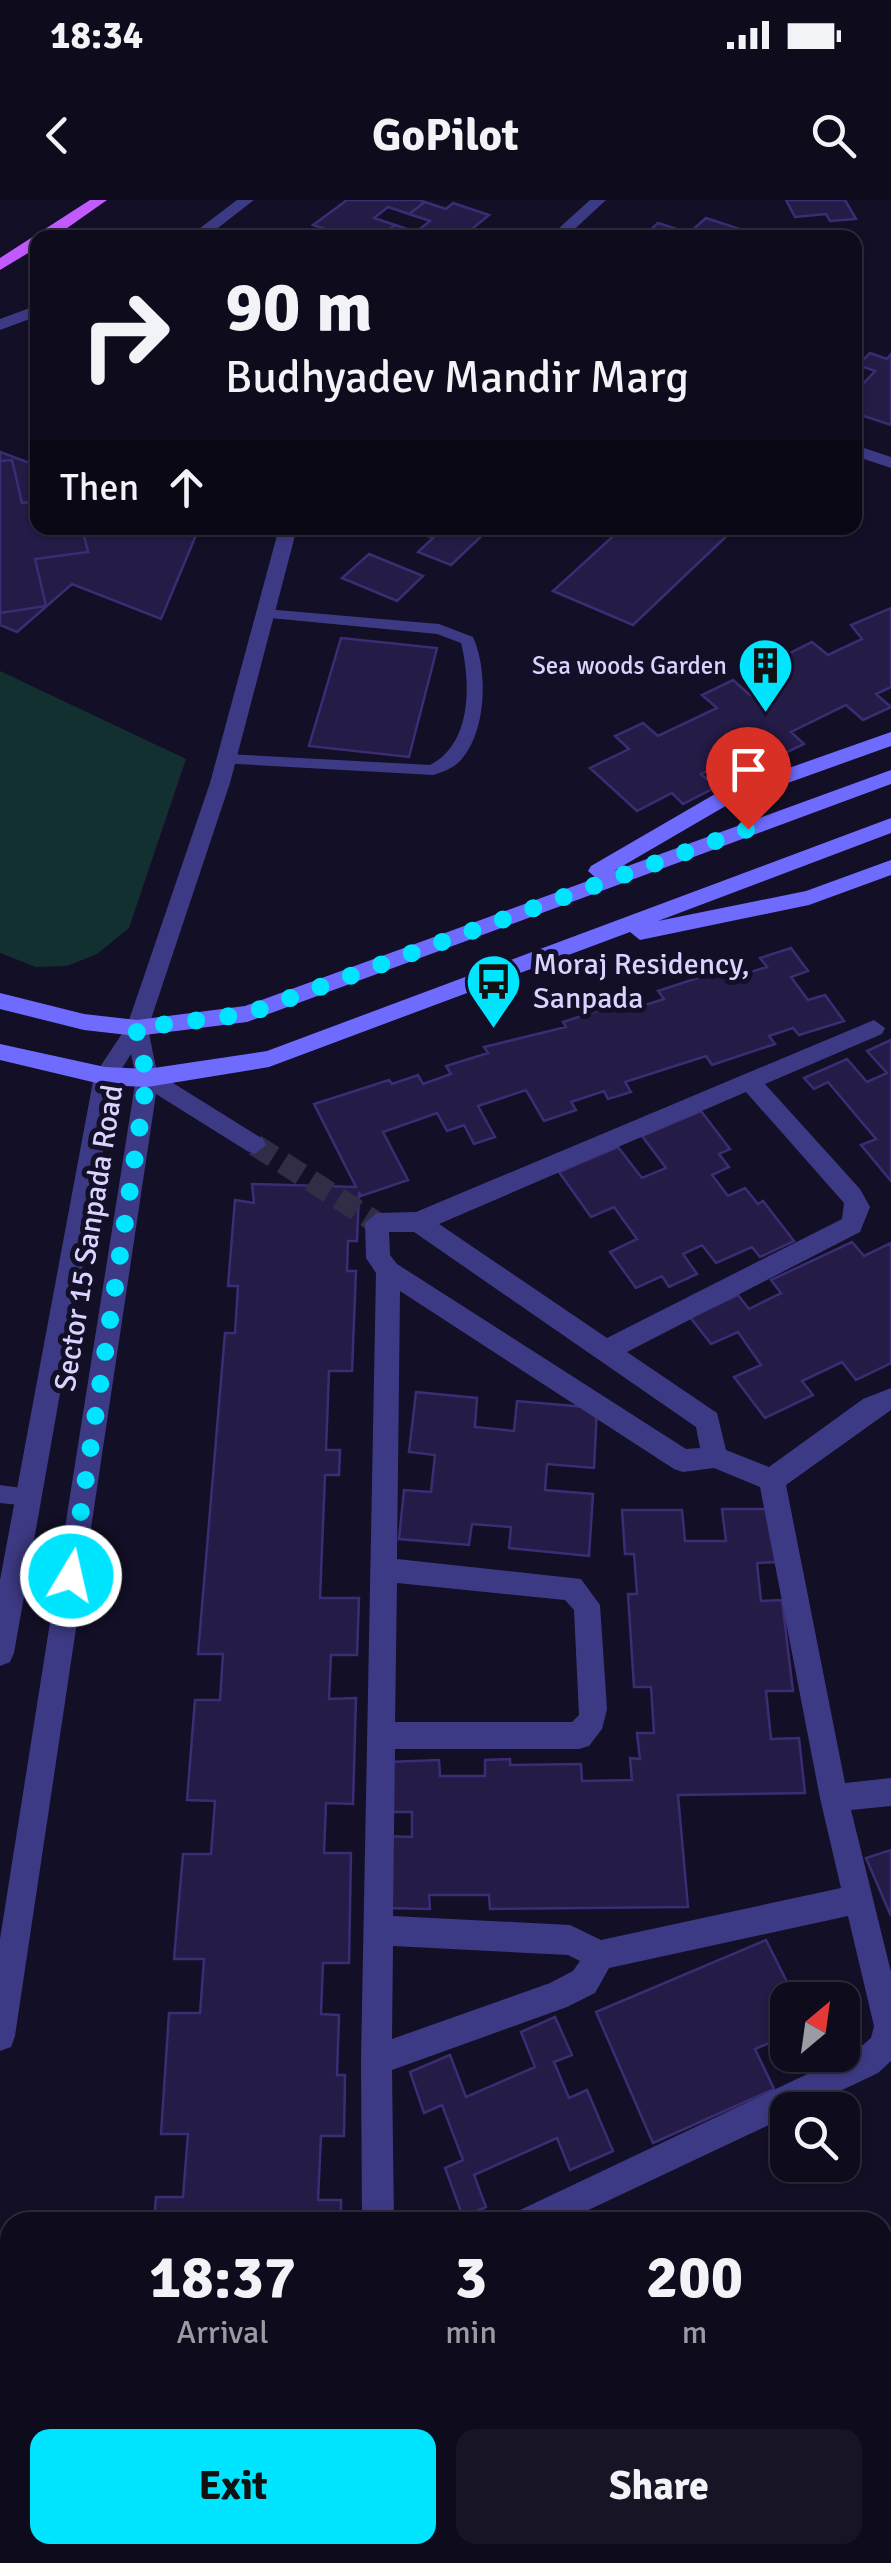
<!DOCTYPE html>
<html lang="en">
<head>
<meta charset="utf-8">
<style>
	:root { --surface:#0e0b1c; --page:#171425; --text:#f1f3f6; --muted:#9b9ba3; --line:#2e2b3b; --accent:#00e5ff }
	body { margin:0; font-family:Signika,sans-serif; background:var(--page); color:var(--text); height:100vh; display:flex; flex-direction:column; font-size:38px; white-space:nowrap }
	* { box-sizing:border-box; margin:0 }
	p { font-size:32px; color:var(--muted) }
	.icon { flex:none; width:55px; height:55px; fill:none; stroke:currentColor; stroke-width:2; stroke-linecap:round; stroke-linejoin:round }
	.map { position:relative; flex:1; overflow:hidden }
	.sheet { position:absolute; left:0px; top:2012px; width:892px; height:352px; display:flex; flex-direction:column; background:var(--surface); border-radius:30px 30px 0 0; box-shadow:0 2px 8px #0004,0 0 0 2px var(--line) }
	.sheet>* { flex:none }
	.hud { position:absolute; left:30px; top:30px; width:832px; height:305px; border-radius:20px; box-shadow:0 2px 8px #0004,0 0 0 2px var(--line); background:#0e0b1c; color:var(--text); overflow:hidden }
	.needle { width:65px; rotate:29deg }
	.controls { position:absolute; left:770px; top:1782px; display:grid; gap:20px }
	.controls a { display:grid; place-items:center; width:90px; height:90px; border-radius:20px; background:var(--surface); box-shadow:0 2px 8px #0004,0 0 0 2px var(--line); font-size:50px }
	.pin { position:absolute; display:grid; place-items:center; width:85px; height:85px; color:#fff; margin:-102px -42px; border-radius:50% 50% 50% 0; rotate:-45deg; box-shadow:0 0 10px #0007 }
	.pin .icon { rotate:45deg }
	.me { position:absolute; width:110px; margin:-55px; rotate:9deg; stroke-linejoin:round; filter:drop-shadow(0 0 8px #0008) }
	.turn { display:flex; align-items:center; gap:35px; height:210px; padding:0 30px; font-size:45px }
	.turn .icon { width:130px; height:130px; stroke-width:2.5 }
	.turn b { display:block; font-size:70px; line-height:85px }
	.then { display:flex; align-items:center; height:95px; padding:0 30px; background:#0003; gap:20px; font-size:38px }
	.eta { display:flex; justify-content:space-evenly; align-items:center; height:170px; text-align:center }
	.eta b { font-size:60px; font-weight:700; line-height:70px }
	.cta { display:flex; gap:20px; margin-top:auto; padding:20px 30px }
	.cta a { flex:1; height:115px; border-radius:20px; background:var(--accent); color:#111; font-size:40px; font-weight:700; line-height:115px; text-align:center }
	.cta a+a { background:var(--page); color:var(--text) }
	.status { display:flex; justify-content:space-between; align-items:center; height:70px; padding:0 50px; background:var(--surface); direction:ltr }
	.status svg { height:28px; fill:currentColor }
	header { display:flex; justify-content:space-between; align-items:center; height:130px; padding:0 30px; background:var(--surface); font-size:45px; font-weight:700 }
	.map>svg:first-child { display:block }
	.green { fill:#12302f }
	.building { fill:#241b47; stroke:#3b2d73; stroke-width:2.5 }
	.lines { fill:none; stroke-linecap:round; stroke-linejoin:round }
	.minor-tunnel { stroke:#312d47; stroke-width:22; stroke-dasharray:22 11; stroke-linecap:butt }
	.service { fill:#3d3a85; fill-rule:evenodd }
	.minor { fill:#3d3a85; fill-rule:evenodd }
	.secondary { fill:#6f6bff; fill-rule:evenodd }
	.primary { fill:#c25bff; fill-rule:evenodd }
	.route { stroke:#00e5ff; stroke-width:18; stroke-dasharray:0 32.4 }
	.labels { text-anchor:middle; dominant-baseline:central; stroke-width:10; stroke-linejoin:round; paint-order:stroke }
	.far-poi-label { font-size:25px; fill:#d9d4ff; stroke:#130f26; text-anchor:end }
	.poi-label { font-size:30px; fill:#d9d4ff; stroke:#130f26; text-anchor:start }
	.street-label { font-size:30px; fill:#d9d4ff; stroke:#130f26 }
</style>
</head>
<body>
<div class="status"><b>18:34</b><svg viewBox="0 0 49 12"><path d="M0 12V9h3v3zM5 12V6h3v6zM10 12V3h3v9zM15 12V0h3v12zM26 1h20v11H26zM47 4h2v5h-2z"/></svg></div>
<header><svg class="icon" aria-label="back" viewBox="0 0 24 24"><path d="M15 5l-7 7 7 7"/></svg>GoPilot<svg class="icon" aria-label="search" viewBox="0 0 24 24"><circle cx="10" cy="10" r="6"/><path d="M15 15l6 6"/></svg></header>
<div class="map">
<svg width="891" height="2363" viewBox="0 0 891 2363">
	<rect width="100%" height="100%" fill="#130f26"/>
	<path class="green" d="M0 471 186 559 129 728 97 754 67 766 36 767 0 753Z
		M10 2175V2355H555L557 2363H0V2214L5 2176Z"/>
	<path class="building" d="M347 0H419L425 2 409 14 388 7 374 18 395 25 379 38 358 30 349 37 313 25Z
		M786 0H845L856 19 830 21 826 14 795 17Z
		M425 2 446 9 453 3 489 15 461 38H379L395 25 416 32 430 21 409 14Z
		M706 18 767 38H642L658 23 689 33Z
		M870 153 887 159 891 154V225L855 213V183L862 185 875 171 858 165Z
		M0 252 38 266V328H199L161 419 72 384 17 432 0 425Z
		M12 260 22 303 38 301V328H82L88 352 35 359 46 406 0 413V261Z
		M407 328H490L451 365 418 352 433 338Z
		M622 328H727L733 330 633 425 553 391Z
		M369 354 423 376 397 401 342 378Z
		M891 408V487L876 494 891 507 863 520 846 505 791 532 804 544 773 559 758 547 701 574 716 587 683 604 672 593 637 611 590 568 629 549 615 536 643 523 658 536 717 508 702 495 733 480 750 495 785 478 768 464 812 442 828 455 862 439 851 425Z
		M341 438 437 448 409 557 309 546Z
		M791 748 808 771 791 777 808 800 825 795 844 821 799 835 793 828 769 836 775 844 712 865 706 856 625 882 631 892 608 899 604 891 571 902 576 910 544 921 526 890 478 906 495 937 474 944 464 925 447 931 437 913 383 932 408 980 361 996 359 992 357 1041H348L347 1071H356L352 1171H329L326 1250H340L339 1275H325L320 1398H359L357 1455H331L329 1499 356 1498 353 1604 326 1603 324 1653H351L349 1763H323L321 1814 339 1815 337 1875H345L344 1936H321L318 2000H341V2022H154L156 1997H183L188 1934H161L169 1813H200L204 1759H174L183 1654H211L215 1601 187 1600 195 1500H220L223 1454H198L225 1133H235L238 1086H228L235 1000 254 1003 252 984 356 987 314 904 389 880 392 884 418 875 423 884 451 874 446 866 488 853 484 847 566 827 563 822 631 800 636 808 664 799 658 791 725 769 731 778 767 767 760 758Z
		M891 840V981L861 945 876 939 828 882 814 889 804 878 847 859 867 882 887 873 867 851Z
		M701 911 730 949 719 954 729 967 712 975 728 996 745 988 758 1004 763 1001 794 1041 760 1057 752 1047 716 1063 702 1045 683 1054 697 1074 669 1087 662 1076 636 1088 610 1052 637 1039 614 1007 591 1017 559 972 618 947 642 978 666 968 642 936Z
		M852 1042 864 1056 891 1043V1163L856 1180 842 1162 802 1181 813 1195 765 1218 734 1177 761 1165 738 1132 711 1144 690 1117 738 1095 749 1109 781 1093 771 1080Z
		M416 1192 477 1198 475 1227 514 1231 517 1201 597 1208 594 1268 547 1264 545 1290 593 1294 589 1356 509 1348 511 1327 472 1324 469 1345 399 1339 404 1290 431 1292 435 1255 409 1252Z
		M722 1309H771L778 1362 757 1363 761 1401 782 1400 793 1491H766L771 1539 799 1538 805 1593 678 1595 688 1707 490 1709 489 1695H429L430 1709 384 1708 385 1636 412 1637V1612H386L387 1562 439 1560 440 1576H485V1560L510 1559V1565L581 1564 582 1581 632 1580 630 1558 640 1559 637 1533H654L651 1487H634L628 1394H637L634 1354H625L622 1310H682L685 1341H726Z
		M891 1650V1716L866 1658Z
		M766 1740 796 1800H788V1835L755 1849 774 1889 653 1943 596 1812Z
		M555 1817 572 1855 554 1862 569 1898 587 1890 613 1951 570 1970 557 1938 474 1975 486 2007 463 2017 445 1968 463 1960 442 1905 424 1913 410 1872 450 1855 466 1897 535 1867 521 1832Z
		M891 2093V2363H853L850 2355H882V2096Z
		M587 2355H727L730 2363H589Z"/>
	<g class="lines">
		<path class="minor-tunnel" d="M255 945 377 1023"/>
		<path class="service" d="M265 409 439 424 473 437C488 470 487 531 461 560 454 568 443 572 433 575L220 563V555L226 554 430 565C472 544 471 483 461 443L437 434 260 417 258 414Z
			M0 1285 36 1290 39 1297 36 1304 29 1306 0 1303Z"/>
		<path class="minor" d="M237 0H254L205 38H187Z
			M590 0H606L565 38H548Z
			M38 105V116L0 130V119Z
			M855 245 891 257V268L855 256Z
			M279 328H297L230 583 148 828 157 873 263 939 266 945 255 954 247 951 156 894 15 1836 11 1847 0 1851V1739L136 878 131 854 116 878 14 1453 10 1462 0 1466V1380L94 876 127 826 210 583Z
			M874 820 885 828 882 834 765 884 860 989 870 1007 860 1032 627 1152 717 1213 726 1250 769 1267 863 1199 891 1188V1210L786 1285 845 1583 891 1578V1606L851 1610 891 1772V1861L878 1873 800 1910H788V1916L563 2022H513L518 2011 856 1851 871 1838 874 1826 848 1716 609 1768 595 1793 567 1807 392 1870 394 2022H362L361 1860 376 1073 366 1058 365 1023 377 1013 416 1012ZM746 892 844 1003 842 1019 607 1138 439 1024ZM389 1032H414L696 1227 700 1248 686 1249 397 1064 390 1055ZM400 1091 674 1269 683 1272 714 1268 760 1287 820 1598 841 1688 601 1740 570 1725 393 1716 395 1549H579L589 1546 602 1529 607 1509 600 1405 581 1379 397 1359ZM397 1383 565 1400 574 1410 579 1515 572 1522H395ZM393 1746 568 1755 580 1761 573 1771 550 1783 392 1839Z
			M10 2104V2138L0 2140V2106Z"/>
		<path class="secondary" d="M891 532V546L729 604 614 671 891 570V584L247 822 137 836 84 830 0 809V793L84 814 137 820 245 806 596 678 588 671 591 666 715 594Z
			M891 618V633L658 721 806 691 891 660V675L809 705 640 740 630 732 269 867 147 887 105 885 0 860V844L105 867 147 869 267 851Z"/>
		<path class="primary" d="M90 0H107L53 38H38V47L0 70V58Z"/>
	</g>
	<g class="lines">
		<path class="route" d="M71 1376 147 878 136 828 247 814 748 629"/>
	</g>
	<defs>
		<symbol id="building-pin" viewBox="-11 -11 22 30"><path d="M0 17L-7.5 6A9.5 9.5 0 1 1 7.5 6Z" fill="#00e5ff" stroke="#130f26"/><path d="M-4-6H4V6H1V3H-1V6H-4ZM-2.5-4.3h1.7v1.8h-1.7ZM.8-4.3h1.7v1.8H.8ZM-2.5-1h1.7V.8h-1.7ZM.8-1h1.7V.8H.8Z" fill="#111"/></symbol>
		<symbol id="bus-pin" viewBox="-11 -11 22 30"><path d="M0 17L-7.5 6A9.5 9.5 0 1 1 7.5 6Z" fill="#00e5ff" stroke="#130f26"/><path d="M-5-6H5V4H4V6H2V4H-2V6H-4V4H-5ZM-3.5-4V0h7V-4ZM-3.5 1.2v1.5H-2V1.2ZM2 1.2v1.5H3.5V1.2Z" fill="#111"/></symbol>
	</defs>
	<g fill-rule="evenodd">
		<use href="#building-pin" x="734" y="434" width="63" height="86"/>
		<use href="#bus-pin" x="462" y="750" width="63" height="86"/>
	</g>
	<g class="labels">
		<g class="far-poi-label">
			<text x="727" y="465">Sea woods Garden</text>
		</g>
		<g class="poi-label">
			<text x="533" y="764">Moraj Residency,<tspan x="533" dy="34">Sanpada</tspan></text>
		</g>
		<g class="street-label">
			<text transform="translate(89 1038) rotate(-81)">Sector 15 Sanpada Road</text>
		</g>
	</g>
</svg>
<div class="controls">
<a><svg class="needle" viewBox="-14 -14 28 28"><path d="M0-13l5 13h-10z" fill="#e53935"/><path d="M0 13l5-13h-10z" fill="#9b9ba3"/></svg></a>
<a><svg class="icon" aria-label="search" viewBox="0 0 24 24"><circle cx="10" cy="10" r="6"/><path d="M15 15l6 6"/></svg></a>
</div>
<div class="pin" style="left:748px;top:629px;background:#d93025"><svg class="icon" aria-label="arrive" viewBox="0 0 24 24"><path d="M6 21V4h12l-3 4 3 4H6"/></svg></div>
<svg class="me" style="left:71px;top:1376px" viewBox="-20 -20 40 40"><circle r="17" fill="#00e5ff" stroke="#fff" stroke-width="3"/><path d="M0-11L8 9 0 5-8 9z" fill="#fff"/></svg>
<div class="hud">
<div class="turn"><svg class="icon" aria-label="right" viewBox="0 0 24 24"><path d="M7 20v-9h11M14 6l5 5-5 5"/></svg><div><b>90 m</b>Budhyadev Mandir Marg</div></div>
<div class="then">Then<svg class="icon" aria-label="ahead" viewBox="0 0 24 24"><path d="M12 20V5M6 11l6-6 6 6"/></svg></div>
</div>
<section class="sheet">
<div class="eta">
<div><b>18:37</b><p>Arrival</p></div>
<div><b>3</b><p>min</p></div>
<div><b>200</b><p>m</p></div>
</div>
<div class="cta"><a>Exit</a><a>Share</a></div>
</section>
</div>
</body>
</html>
